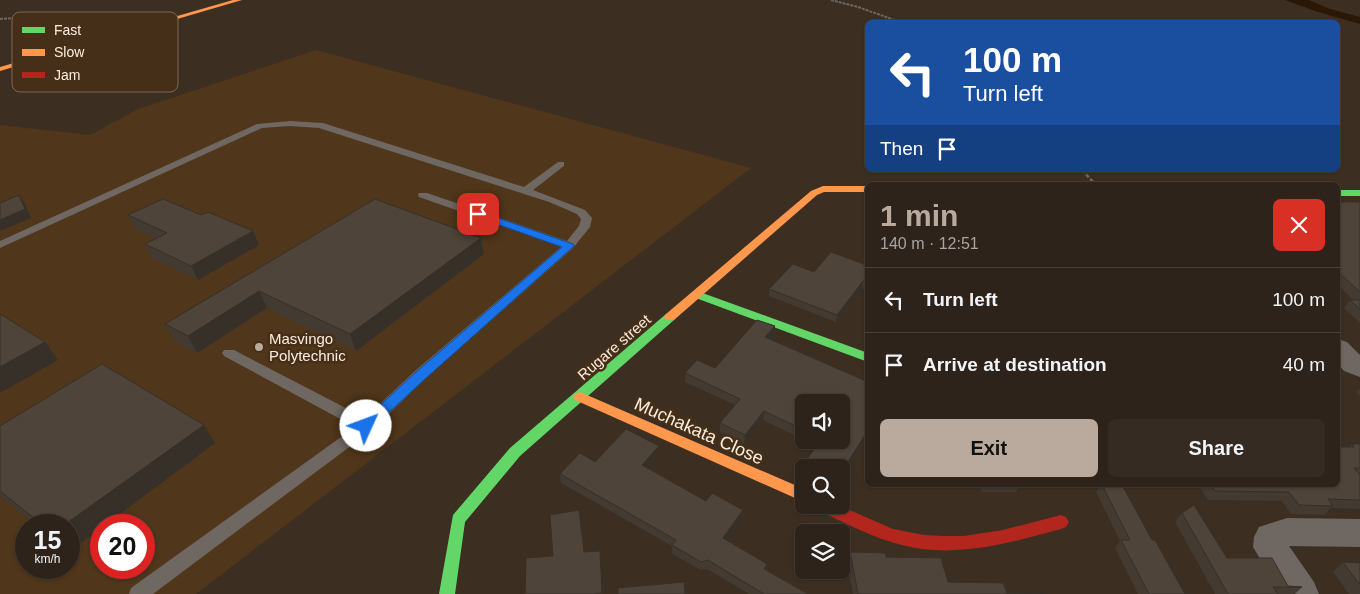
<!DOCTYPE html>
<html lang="en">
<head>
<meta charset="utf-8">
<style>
	:root { --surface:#2d231a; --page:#352b23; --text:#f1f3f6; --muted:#a7a4a2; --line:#484039; --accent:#b9aa9d }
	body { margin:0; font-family:Helvetica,sans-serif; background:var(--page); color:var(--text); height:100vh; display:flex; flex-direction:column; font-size:19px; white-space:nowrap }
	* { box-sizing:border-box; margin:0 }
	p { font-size:16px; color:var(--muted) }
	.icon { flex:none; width:28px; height:28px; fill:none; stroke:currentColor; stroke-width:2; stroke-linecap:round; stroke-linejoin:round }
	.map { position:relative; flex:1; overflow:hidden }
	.drawer { position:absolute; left:865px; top:182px; width:475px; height:305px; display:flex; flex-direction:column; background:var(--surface); border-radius:8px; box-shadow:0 1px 4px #0004,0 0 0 1px var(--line) }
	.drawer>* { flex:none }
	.banner { position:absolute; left:865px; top:20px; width:475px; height:152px; border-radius:8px; box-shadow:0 1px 4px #0004,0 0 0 1px var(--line); background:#1a4fa0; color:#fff; overflow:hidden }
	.buttons { position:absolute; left:795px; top:394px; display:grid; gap:10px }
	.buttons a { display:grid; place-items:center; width:55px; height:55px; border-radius:8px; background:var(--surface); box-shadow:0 1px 4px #0004,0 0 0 1px var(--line); font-size:25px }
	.speed { position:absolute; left:15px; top:514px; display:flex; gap:10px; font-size:25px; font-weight:700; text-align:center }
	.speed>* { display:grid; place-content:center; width:65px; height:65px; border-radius:50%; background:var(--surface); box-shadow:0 1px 4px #0004,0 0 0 1px var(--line); line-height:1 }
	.speed small { font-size:12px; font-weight:400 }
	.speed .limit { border:8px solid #d22; background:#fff; color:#111 }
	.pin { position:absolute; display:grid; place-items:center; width:42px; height:42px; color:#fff; margin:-21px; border-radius:10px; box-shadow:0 2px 8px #0006 }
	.me { position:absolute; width:55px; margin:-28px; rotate:47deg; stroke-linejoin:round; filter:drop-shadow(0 0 4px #0008) }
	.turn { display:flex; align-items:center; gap:18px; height:105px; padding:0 15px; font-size:22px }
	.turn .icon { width:65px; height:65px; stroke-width:2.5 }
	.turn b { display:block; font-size:35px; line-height:42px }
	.then { display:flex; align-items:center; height:48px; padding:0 15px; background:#0003; gap:10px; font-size:19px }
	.round { display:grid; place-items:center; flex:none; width:52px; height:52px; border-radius:8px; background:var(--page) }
	.headline { display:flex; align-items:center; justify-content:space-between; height:85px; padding:0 15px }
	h1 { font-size:30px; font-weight:700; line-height:38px; color:var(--accent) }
	.button { display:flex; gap:10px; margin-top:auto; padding:10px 15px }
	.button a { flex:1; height:58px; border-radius:8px; background:var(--accent); color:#111; font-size:20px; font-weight:700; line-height:58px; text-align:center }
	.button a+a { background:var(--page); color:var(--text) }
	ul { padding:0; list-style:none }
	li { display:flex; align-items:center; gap:15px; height:65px; padding:0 15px; border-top:1px solid var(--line) }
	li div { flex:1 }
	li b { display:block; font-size:19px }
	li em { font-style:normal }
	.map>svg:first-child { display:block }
	.built { fill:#50361a; fill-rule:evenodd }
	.water { fill:#2a1705 }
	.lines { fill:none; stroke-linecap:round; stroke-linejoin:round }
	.path-far1 { stroke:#6f665f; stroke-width:2; stroke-dasharray:3 1; stroke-linecap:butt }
	.path { stroke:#6f665f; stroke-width:2.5; stroke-dasharray:4 2; stroke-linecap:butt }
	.lane { fill:#6f6761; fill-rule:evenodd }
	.street { fill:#6f6761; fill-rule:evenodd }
	.fast { fill:#63d668; fill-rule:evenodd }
	.slow { fill:#ff974d; fill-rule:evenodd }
	.jam { fill:#b3261e; fill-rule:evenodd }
	.wall { fill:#433a31 }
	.shaded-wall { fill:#373028 }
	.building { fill:#4e4439; stroke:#373028 }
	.route { fill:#1a73e8; stroke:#114b97 }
	.poi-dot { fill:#b9aa9d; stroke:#462f18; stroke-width:2 }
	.labels { text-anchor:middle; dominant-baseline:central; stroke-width:5; stroke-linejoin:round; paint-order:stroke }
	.poi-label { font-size:15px; fill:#fceddf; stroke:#462f18; text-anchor:start }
	.street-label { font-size:15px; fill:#fceddf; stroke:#462f18 }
	.near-street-label { font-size:18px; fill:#fceddf; stroke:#462f18 }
	.key { fill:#462f18; stroke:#7d6854; stroke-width:1 }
	.key-label { font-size:14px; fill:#fceddf }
</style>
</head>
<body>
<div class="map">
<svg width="1360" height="594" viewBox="0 0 1360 594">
	<rect width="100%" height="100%" fill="#3c2f22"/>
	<path class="built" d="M316 50 751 168 196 594H0V125L90 135 138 109ZM26 525H69V568H26ZM101 525H144V568H101Z"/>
	<path class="water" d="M1285 0H1309L1330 9 1360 17V24L1318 12Z"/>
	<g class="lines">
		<path class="path-far1" d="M831 0 858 7 900 22
			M0 19 16 18 25 22 22 26 62 35"/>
		<path class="path" d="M1082 170 1096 185"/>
		<path class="lane" d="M290 121 323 123 524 187 558 162H564V166L533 190 585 210 592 218 590 227 573 248 425 379 372 430 153 594H129L131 588 355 427 224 356 222 353 224 350H234L365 418 415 371 561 247 419 197 418 195 419 193H427L567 241 579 226 581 219 577 214 549 202 319 128 290 126 262 128 0 248V241L257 124Z"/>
		<path class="street" d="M1338 339 1347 342 1360 355V377L1344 371 1338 364Z
			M1287 518 1360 519V547L1289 546 1314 582 1319 594H1281L1253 547 1254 537 1259 527Z"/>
		<path class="fast" d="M1338 190H1360V196H1338Z
			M697 291 868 353V362L693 297 691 295Z
			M670 313 674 314 676 317 674 320 520 456 465 522 455 594H439L453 515 510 448 666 314Z"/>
		<path class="slow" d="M233 0H242L0 71V67Z
			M823 186H868V192H824L817 195 674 320H666L664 317 666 314 811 191Z
			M580 392 804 489V502L575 400 573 397 575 394Z"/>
		<path class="jam" d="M815 505H838L893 529 924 535 944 536H964L1003 530 1061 515 1066 517 1069 522 1066 527 1061 529C1010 543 955 559 902 545 873 538 845 523 818 510Z"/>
	</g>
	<path class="wall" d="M1338 202H1360V323L1344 308 1350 300H1353L1338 285Z
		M128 215 259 245 198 280 152 258 145 244 156 238 135 229Z
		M484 254 356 351 267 308 197 353 175 341 165 324 221 291Z
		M868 263V290L862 288 836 322 769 296V289L814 272 866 265Z
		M757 320 775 326 774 335 770 339 868 382V436L841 479V468H804V478L800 476 802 467 816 446 805 440H841V402H804V440L763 420 744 444 720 432V423L735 405 685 382V373L697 360 715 368Z
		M1360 388V396L1356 393Z
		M0 426 215 443 101 525V528L70 551 69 550V525H37L0 496Z
		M1352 444H1360V509L1330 508 1325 515 1291 514 1282 501 1208 500 1198 485H1338L1349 447Z
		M659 455 647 468 706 501 743 510 742 519 727 541 767 570 808 594H749L707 569 701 570 672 554V546L561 483 560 474 595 462Z
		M979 485H1020L1016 492H982Z
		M1100 485H1122L1152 540 1185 594H1138L1115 548 1120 541 1096 492Z
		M1182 513 1227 558 1288 586 1302 587 1295 594H1215L1175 522Z
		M850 552 886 557 948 582 1007 593 1044 594H853L847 562Z
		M1343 562 1360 563V594H1349L1333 572Z"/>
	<path class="shaded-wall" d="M19 195 25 204 31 218 0 231V220Z
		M253 231 259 245 198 280 191 266Z
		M481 238 484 254 356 351 350 334Z
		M863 281 862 288 836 322 837 315Z
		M259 291 267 308 197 353 188 336Z
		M775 326 774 335 764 346 765 337Z
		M45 342 58 360 0 393V367Z
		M764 411 763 420 744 444 745 435Z
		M204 425 215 443 105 525H101V528L70 551 69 550V525H64Z
		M868 430V436L841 479V473Z
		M659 446V455L642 474V465Z
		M743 510 742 519 723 547V538Z"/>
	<path class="building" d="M19 195 25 209 0 220V203Z
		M163 199 201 215 208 212 253 231 191 266 145 244 167 233 128 215Z
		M375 199 481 238 350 334 259 291 188 336 165 324Z
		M1338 202H1360V292L1338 272Z
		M831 252 866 265 868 263V283L863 281 837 315 769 289 793 264 814 272Z
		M1350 300H1360V309Z
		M0 314 45 342 0 367Z
		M757 320 775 326 765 337 868 382V430L841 473V468H804L802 467 820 440H841V402H804V430L764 411 745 435 720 423 740 399 685 373 697 360 715 368Z
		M102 364 204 425 64 525H43L0 491V426Z
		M626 429 659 446 642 465 706 501 712 493 743 510 723 538 767 564 764 569 808 594H764L708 560 701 562 672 545 676 540 560 474 580 453 595 462Z
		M1352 444H1360V468H1354L1360 475V500L1328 499 1333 506 1299 505 1289 492 1215 491 1211 485H1338V447H1354Z
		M1102 485H1122L1152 540H1155L1185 594H1149L1121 540H1130Z
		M1194 505 1227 558H1272L1288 586 1302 587H1273L1278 594H1228L1182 513Z
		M579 510 584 552 600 551 602 593 594 594H525L526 558 553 556 550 515Z
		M850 552 885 553 886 557 941 558 948 582 1003 583 1007 593 1044 594H858Z
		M1343 562 1360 563V585Z
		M684 582 685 594H618V588Z"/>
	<path class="route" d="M478 211 573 244 574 246 425 379 371 429 366 431 362 429 360 426 362 422 416 372 562 247 474 216V212Z"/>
	<circle class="poi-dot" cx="259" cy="347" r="5"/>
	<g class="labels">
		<g class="poi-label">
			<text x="269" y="338">Masvingo<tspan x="269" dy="17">Polytechnic</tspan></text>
		</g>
		<g class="street-label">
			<text transform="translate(614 347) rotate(-41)">Rugare street</text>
		</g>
		<g class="near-street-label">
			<text transform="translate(699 431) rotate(24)">Muchakata Close</text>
		</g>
	</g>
	<rect x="12" y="12" width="166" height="80" rx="8" class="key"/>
	<rect x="22" y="27" width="23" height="6" fill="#63d668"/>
	<rect x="22" y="49" width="23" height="7" fill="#ff974d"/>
	<rect x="22" y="72" width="23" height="6" fill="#b3261e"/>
	<g class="key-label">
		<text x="54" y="35">Fast</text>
		<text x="54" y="57">Slow</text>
		<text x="54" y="80">Jam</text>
	</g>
</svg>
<div class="buttons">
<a><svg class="icon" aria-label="sound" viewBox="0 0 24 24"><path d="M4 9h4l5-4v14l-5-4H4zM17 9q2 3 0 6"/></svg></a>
<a><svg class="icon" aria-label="search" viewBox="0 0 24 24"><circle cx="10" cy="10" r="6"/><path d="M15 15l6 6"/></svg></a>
<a><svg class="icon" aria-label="layers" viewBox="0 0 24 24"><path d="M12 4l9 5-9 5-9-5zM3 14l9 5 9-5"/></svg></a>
</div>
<div class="speed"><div>15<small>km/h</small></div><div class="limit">20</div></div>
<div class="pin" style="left:478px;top:214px;background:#d93025"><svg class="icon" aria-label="arrive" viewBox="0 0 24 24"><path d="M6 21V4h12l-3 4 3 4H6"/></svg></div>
<svg class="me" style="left:366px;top:426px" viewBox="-20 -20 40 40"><circle r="19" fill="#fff"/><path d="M0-13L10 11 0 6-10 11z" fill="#1a73e8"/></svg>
<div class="banner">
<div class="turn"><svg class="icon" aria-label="left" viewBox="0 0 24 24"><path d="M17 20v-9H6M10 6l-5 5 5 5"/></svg><div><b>100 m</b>Turn left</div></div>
<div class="then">Then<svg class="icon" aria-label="arrive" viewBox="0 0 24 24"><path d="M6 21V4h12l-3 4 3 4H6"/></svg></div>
</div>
<section class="drawer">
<div class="headline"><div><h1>1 min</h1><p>140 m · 12:51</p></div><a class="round" style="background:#d93025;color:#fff"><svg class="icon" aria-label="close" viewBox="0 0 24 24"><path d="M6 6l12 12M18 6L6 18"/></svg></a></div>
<ul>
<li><svg class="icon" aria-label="left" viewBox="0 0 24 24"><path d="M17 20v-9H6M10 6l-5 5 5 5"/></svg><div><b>Turn left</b></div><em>100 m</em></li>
<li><svg class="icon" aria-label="arrive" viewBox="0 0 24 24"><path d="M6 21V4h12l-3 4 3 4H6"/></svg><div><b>Arrive at destination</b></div><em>40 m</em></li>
</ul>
<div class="button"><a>Exit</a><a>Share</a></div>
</section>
</div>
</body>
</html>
